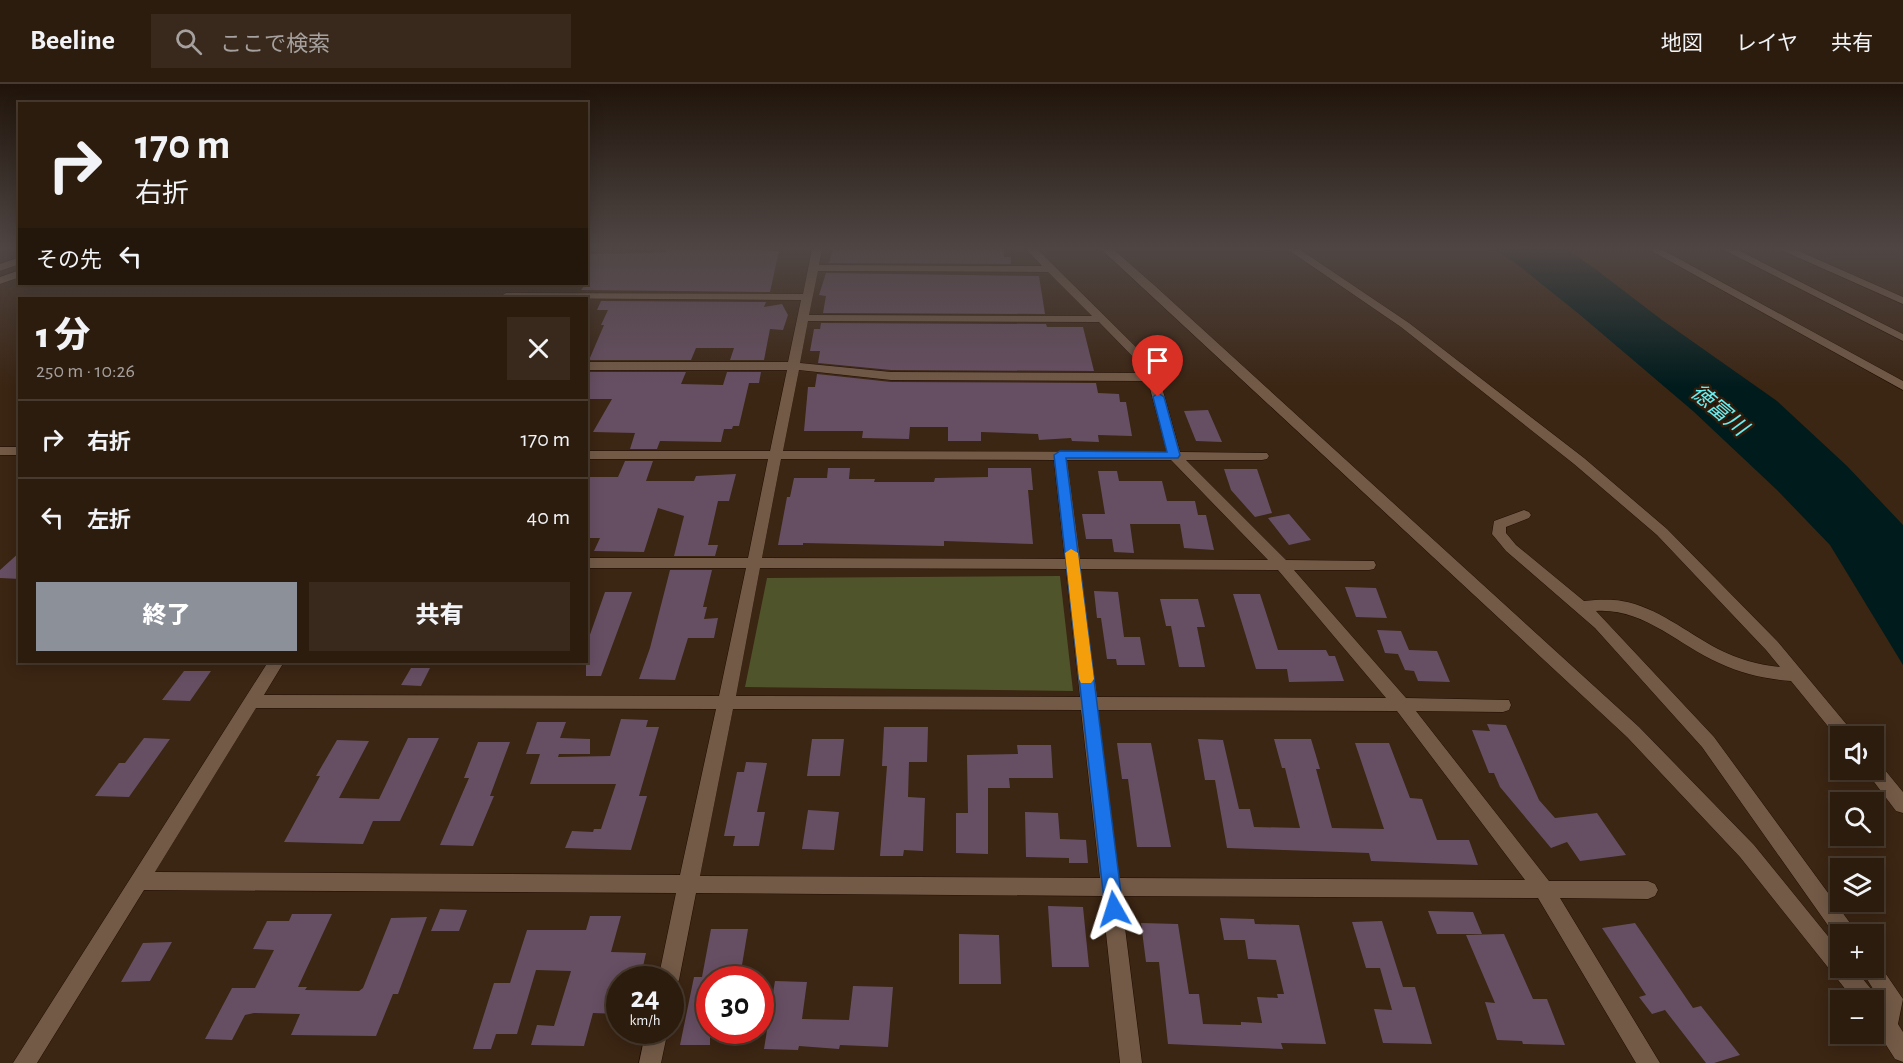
<!DOCTYPE html>
<html lang="ja">
<head>
<meta charset="utf-8">
<style>
	:root { --surface:#2c1c0e; --page:#38291c; --text:#f1f3f6; --muted:#a6a19e; --line:#483a2e; --accent:#8c9099 }
	body { margin:0; font-family:"Alegreya Sans","Noto Sans JP",sans-serif; background:var(--page); color:var(--text); height:100vh; display:flex; flex-direction:column; font-size:22px; white-space:nowrap }
	* { box-sizing:border-box; margin:0 }
	p { font-size:20px; color:var(--muted) }
	.icon { flex:none; width:33px; height:33px; fill:none; stroke:currentColor; stroke-width:2; stroke-linecap:round; stroke-linejoin:round }
	.map { position:relative; flex:1; overflow:hidden }
	.details { position:absolute; left:18px; top:213px; width:570px; height:366px; display:flex; flex-direction:column; background:var(--surface); border-radius:0px; box-shadow:0 3px 15px #0003,0 0 0 2px var(--line) }
	.details>* { flex:none }
	.banner { position:absolute; left:18px; top:18px; width:570px; height:183px; border-radius:0px; box-shadow:0 3px 15px #0003,0 0 0 2px var(--line); background:#2c1c0e; color:var(--text); overflow:hidden }
	.tools { position:absolute; left:1830px; top:642px; display:grid; gap:12px }
	.tools a { display:grid; place-items:center; width:54px; height:54px; border-radius:0px; background:var(--surface); box-shadow:0 3px 15px #0003,0 0 0 2px var(--line); font-size:30px }
	.speed { position:absolute; left:606px; top:882px; display:flex; gap:12px; font-size:30px; font-weight:700; text-align:center }
	.speed>* { display:grid; place-content:center; width:78px; height:78px; border-radius:50%; background:var(--surface); box-shadow:0 3px 15px #0003,0 0 0 2px var(--line); line-height:1 }
	.speed small { font-size:15px; font-weight:400 }
	.speed .limit { border:9px solid #d22; background:#fff; color:#111 }
	.pin { position:absolute; display:grid; place-items:center; width:51px; height:51px; color:#fff; margin:-62px -26px; border-radius:50% 50% 50% 0; rotate:-45deg; box-shadow:0 0 6px #0007 }
	.pin .icon { rotate:45deg }
	.me { position:absolute; width:66px; margin:-33px; rotate:354deg; stroke-linejoin:round; filter:drop-shadow(0 0 4px #0008) }
	.turn { display:flex; align-items:center; gap:21px; height:126px; padding:0 18px; font-size:27px }
	.turn .icon { width:78px; height:78px; stroke-width:2.5 }
	.turn b { display:block; font-size:42px; line-height:51px }
	.then { display:flex; align-items:center; height:57px; padding:0 18px; background:#0003; gap:12px; font-size:22px }
	.round { display:grid; place-items:center; flex:none; width:63px; height:63px; border-radius:0px; background:var(--page) }
	.summary { display:flex; align-items:center; justify-content:space-between; height:102px; padding:0 18px }
	h1 { font-size:36px; font-weight:800; line-height:45px }
	.cta { display:flex; gap:12px; margin-top:auto; padding:12px 18px }
	.cta a { flex:1; height:69px; border-radius:0px; background:var(--accent); color:#fff; font-size:24px; font-weight:800; line-height:69px; text-align:center }
	.cta a+a { background:var(--page); color:var(--text) }
	ul { padding:0; list-style:none }
	li { display:flex; align-items:center; gap:18px; height:78px; padding:0 18px; border-top:2px solid var(--line) }
	li div { flex:1 }
	li b { display:block; font-size:22px }
	li em { font-style:normal }
	header { display:flex; align-items:center; gap:36px; box-sizing:border-box; height:84px; padding:0 30px; background:var(--surface); border-bottom:2px solid var(--line) }
	header strong { font-size:28px }
	nav { display:flex; gap:33px; margin-inline-start:auto; font-size:21px }
	.search { width:420px; height:54px; background:var(--page); display:flex; align-items:center; gap:15px; box-sizing:border-box; padding:0 21px; border-radius:0px; color:var(--muted); font-size:22px }
	.map>svg:first-child { display:block }
	.green { fill:#4f542b }
	.water { fill:#001b1c }
	.building { fill:#674f63 }
	.lines { fill:none; stroke-linecap:round; stroke-linejoin:round }
	.minor-casing { stroke:#210d00; stroke-width:1 }
	.minor { fill:#735a47; fill-rule:evenodd }
	.route { fill:#1a73e8; stroke:#114b97; stroke-width:1.5 }
	.slow { fill:#f59e0b }
	.labels { text-anchor:middle; dominant-baseline:central; stroke-width:5; stroke-linejoin:round; paint-order:stroke }
	.water-label { font-size:22px; font-style:italic; fill:#69eef2; stroke:#301b0a }
</style>
</head>
<body>
<header>
<strong>Beeline</strong>
<div class="search"><svg class="icon" aria-label="search" viewBox="0 0 24 24"><circle cx="10" cy="10" r="6"/><path d="M15 15l6 6"/></svg>ここで検索</div>
<nav><a>地図</a><a>レイヤ</a><a>共有</a></nav>
</header>
<div class="map">
<svg width="1903" height="979" viewBox="0 0 1903 979">
	<rect width="100%" height="100%" fill="#3b2513"/>
	<path class="green" d="M1060 492 1073 607 745 603 767 494Z"/>
	<path class="water" d="M1493 165H1566L1594 184 1662 236 1777 317 1847 382 1903 441V581L1830 461 1777 406 1693 327 1579 230 1514 178Z"/>
	<path class="building" d="M666 165H745L779 167 770 208 581 206 586 200V170L645 169 666 168Z
		M833 165H1004V173H1011V180L829 179Z
		M826 189 1039 192 1045 230 823 229 826 212 819 211Z
		M601 217 766 218 764 223 782 220 788 231 783 246 770 245 764 276H730L734 264H696L691 276H589L604 241H601L608 226H597Z
		M821 239 1046 240 1047 243H1083L1094 287 891 286 818 279 820 267H810L814 245H820Z
		M586 288H686L681 300 723 301 727 288H761L759 299H749L739 342H733L732 345H724L721 358 660 357 657 365H630L635 349 593 348 612 315H586Z
		M817 290 891 298 1096 299 1098 309 1119 310 1120 318H1126L1132 352 1098 351 1099 358 1072 357 1071 354 1039 356 1038 350 981 348V357H948V343H910L909 355 862 354 863 347H804L808 303H815Z
		M1208 326 1222 358 1196 357 1184 327Z
		M625 377H653L646 397H694L696 392 736 390 729 417H718L708 461H718L715 472H674L684 432 658 424 644 468 594 467 600 454H586V393H618Z
		M828 384H850L849 395H875L874 398H934L935 394 988 393V384H1031L1033 406H1028L1033 460 944 457V462L803 459V461H778L787 413H790L794 394H827Z
		M1224 385H1257L1272 429 1255 433 1231 406Z
		M1098 387H1117L1119 397H1162L1167 417H1195L1198 431H1206L1214 466 1184 464 1180 440H1130L1134 469 1114 468 1112 455H1086L1082 430H1105Z
		M1289 430 1311 456 1289 461 1268 434Z
		M20 468V495L0 494V486Z
		M670 486H712L703 523H707L704 535 718 534 714 554H688L675 596 639 595 650 564Z
		M1345 503 1376 504 1387 534 1356 533Z
		M1094 507 1118 508 1124 553H1140L1145 581H1117L1116 575H1107L1101 534H1097Z
		M605 508H632L601 592H586V562Z
		M1233 510H1260L1278 566H1326L1329 572H1335L1344 597 1289 598 1287 585H1256Z
		M1160 515H1198L1205 543H1197L1205 583H1179L1171 542H1166Z
		M1377 546 1401 547 1409 566 1437 567 1450 598 1418 597 1414 587 1405 586 1398 570 1385 569Z
		M411 584H430L421 602 401 601Z
		M184 587H211L190 617 162 616Z
		M621 635 648 636 646 643H659L639 712H647L631 766 565 764 572 747 593 748 594 745H601L616 700H530L540 670H526L537 638H566L560 654 590 655V670H559L558 673 610 672Z
		M1487 640 1506 641 1539 716 1555 734 1597 729 1626 771 1580 777 1567 758 1551 764 1500 703 1494 689H1489L1472 646 1490 647Z
		M884 643H928L927 678H909L908 713 925 714 923 767 904 766 903 772H880L887 682H882Z
		M144 654 170 655 129 713 95 712 119 679H125Z
		M408 654H439L400 737H373L363 760 284 758 320 692H316L337 656 369 657 339 714 379 715Z
		M812 655H844L840 692H807Z
		M1198 655 1223 656 1239 725H1250L1254 743 1300 744 1285 684H1282L1274 655H1311L1320 685H1316L1332 744 1384 745 1355 659H1389L1410 714 1422 715 1437 756H1469L1478 781 1371 777 1369 769 1227 764 1215 696H1205Z
		M478 658H510L490 712H494L473 762 440 761 469 694H464Z
		M1117 659H1151L1171 763H1137L1128 695H1122Z
		M1017 661H1051L1053 694H1009L1010 704H988V770L956 769V729H968L967 671 1018 670Z
		M746 678 767 679 757 728H765L759 762H733L735 752H724L737 688H744Z
		M808 726 839 728 834 766 802 765Z
		M1025 728 1058 729 1060 755 1086 756 1088 779H1069V774L1026 773Z
		M1048 822 1083 823 1089 883H1052Z
		M440 825 467 826 459 847H431Z
		M1428 827 1473 828 1482 850H1437Z
		M292 830H332L298 903H307L305 906 359 907 363 904 391 834 427 833 398 910H393L376 952 291 951 300 930 254 929 245 931 232 956 205 955 232 904H255L274 866 253 865 267 837H289Z
		M590 832H621L611 868 646 869 640 896H620V930L593 929 584 962 531 961 537 941 554 942 571 887 536 886 517 950H496L491 965H473L494 899H510L527 846H586Z
		M1220 834 1254 835 1255 840 1299 841 1326 960 1281 959 1283 965 1168 960 1159 878H1146L1141 839 1178 840 1189 910H1199L1203 940 1241 941V938L1262 939 1257 913 1278 914 1277 910H1284L1276 876 1248 875 1245 856H1224Z
		M1382 837 1403 903H1415L1432 960 1383 959 1374 925 1392 926 1380 884H1366L1352 838Z
		M1635 839 1693 924 1701 922 1740 971 1714 979H1706L1665 926 1652 930 1639 913 1646 911 1602 844Z
		M711 845H748L742 881H740L738 896H710V961H680L694 893H702Z
		M959 850 999 851 1001 900H959Z
		M1504 850 1533 915H1547L1565 961 1523 960 1522 957 1497 956 1485 918 1495 919 1466 851Z
		M172 858 150 897 121 898 143 859Z
		M775 897 807 898 802 935 849 936 853 902 893 903 888 963 840 961 839 965 799 962 798 966 764 965Z"/>
	<g class="lines">
		<defs>
			<path id="minor" d="M812 165H822L819 181 1042 182 1026 165H1037L1147 274 1159 293 1180 368 1267 369 1269 372 1267 375 1262 376H1186L1286 476 1374 477 1376 481 1374 485 1369 486H1294L1406 614 1509 616 1511 621 1509 626 1503 628 1416 627 1549 797H1648L1655 800 1658 806 1655 812 1648 815 1560 814 1660 979H1636L1538 814 1121 812 1142 979H1120L1102 812 696 809 679 896 675 903 670 905V896H658L676 809 144 806 37 979H13L268 578H284L264 611 719 612 746 484H586V474H748L768 375H586V367H770L787 286H586V278H788L801 216 503 214 501 212 506 209 803 210ZM818 187 1048 188 1092 232 809 231ZM808 237 1099 238 1138 278 1145 289 891 288 800 279ZM799 286 891 296 1148 297 1167 368 783 367ZM781 375 1054 376 1065 475 762 474ZM1067 376H1171L1268 476 1080 475ZM760 484 1066 485 1080 613 736 612ZM1081 485 1278 486 1386 614 1097 613ZM256 624 716 625 680 791 155 788ZM733 625 1081 626 1100 794 700 792ZM1098 626 1397 627 1525 796 1119 794Z
				M1101 165H1113L1154 201 1639 643 1754 761 1840 867V884H1854L1880 916 1860 884H1874V875L1877 877 1903 915 1898 940 1903 948V978L1895 975 1874 942V916H1854L1740 773 1627 653Z
				M1287 165H1299L1409 239 1584 374 1667 445 1778 558 1852 647 1854 652H1840V657L1791 597C1766 595 1742 590 1719 579 1678 561 1644 524 1596 527L1714 653 1853 843 1856 850H1840V857H1839L1702 663 1595 544 1506 467 1492 450 1494 437 1524 426 1529 428 1531 431 1529 434 1506 443V449L1516 461 1584 517C1597 516 1609 515 1622 517 1657 523 1686 548 1718 565 1738 575 1758 581 1780 583L1766 566 1657 451 1574 380 1401 243Z
				M1648 165H1661L1903 297V306Z
				M1722 165H1736L1903 250V257Z
				M1779 165H1794L1903 213V220Z
				M20 173V180L0 187V180Z
				M20 186V193L0 200V193Z
				M0 363H20V371H0Z
				M1874 678 1880 680 1903 708V729L1896 727 1868 690 1865 686H1874Z
				M646 946H668L661 979H639Z"/>
		</defs>
		<use href="#minor" class="minor-casing"/>
		<use href="#minor" class="minor"/>
	</g>
	<linearGradient id="sky" x2="0" y2="1"><stop stop-color="#20140a"/><stop offset="0.54" stop-color="#4f4644"/><stop offset="1" stop-color="#4f4644" stop-opacity="0"/></linearGradient>
	<rect width="1903" height="303" fill="url(#sky)"/>
	<path class="route" d="M1158 309 1164 313 1180 371 1178 374H1066L1123 825 1120 831 1114 833 1107 831 1105 825 1054 371 1060 367 1167 368 1153 313Z"/>
	<path class="slow" d="M1071 465 1078 469 1094 595 1091 599H1081L1079 595 1065 469Z"/>
	<g class="labels">
		<g class="water-label">
			<text transform="translate(1719 326) rotate(40)">徳富川</text>
		</g>
	</g>
</svg>
<div class="tools">
<a><svg class="icon" aria-label="sound" viewBox="0 0 24 24"><path d="M4 9h4l5-4v14l-5-4H4zM17 9q2 3 0 6"/></svg></a>
<a><svg class="icon" aria-label="search" viewBox="0 0 24 24"><circle cx="10" cy="10" r="6"/><path d="M15 15l6 6"/></svg></a>
<a><svg class="icon" aria-label="layers" viewBox="0 0 24 24"><path d="M12 4l9 5-9 5-9-5zM3 14l9 5 9-5"/></svg></a>
<a>+</a>
<a>−</a>
</div>
<div class="speed"><div>24<small>km/h</small></div><div class="limit">30</div></div>
<div class="pin" style="left:1158px;top:313px;background:#d93025"><svg class="icon" aria-label="arrive" viewBox="0 0 24 24"><path d="M6 21V4h12l-3 4 3 4H6"/></svg></div>
<svg class="me" style="left:1114px;top:825px" viewBox="-20 -20 40 40"><path d="M0-17L14 15 0 8-14 15z" fill="#1a73e8" stroke="#fff" stroke-width="4"/></svg>
<div class="banner">
<div class="turn"><svg class="icon" aria-label="right" viewBox="0 0 24 24"><path d="M7 20v-9h11M14 6l5 5-5 5"/></svg><div><b>170 m</b>右折</div></div>
<div class="then">その先<svg class="icon" aria-label="left" viewBox="0 0 24 24"><path d="M17 20v-9H6M10 6l-5 5 5 5"/></svg></div>
</div>
<section class="details">
<div class="summary"><div><h1>1 分</h1><p>250 m · 10:26</p></div><a class="round"><svg class="icon" aria-label="close" viewBox="0 0 24 24"><path d="M6 6l12 12M18 6L6 18"/></svg></a></div>
<ul>
<li><svg class="icon" aria-label="right" viewBox="0 0 24 24"><path d="M7 20v-9h11M14 6l5 5-5 5"/></svg><div><b>右折</b></div><em>170 m</em></li>
<li><svg class="icon" aria-label="left" viewBox="0 0 24 24"><path d="M17 20v-9H6M10 6l-5 5 5 5"/></svg><div><b>左折</b></div><em>40 m</em></li>
</ul>
<div class="cta"><a>終了</a><a>共有</a></div>
</section>
</div>
</body>
</html>
